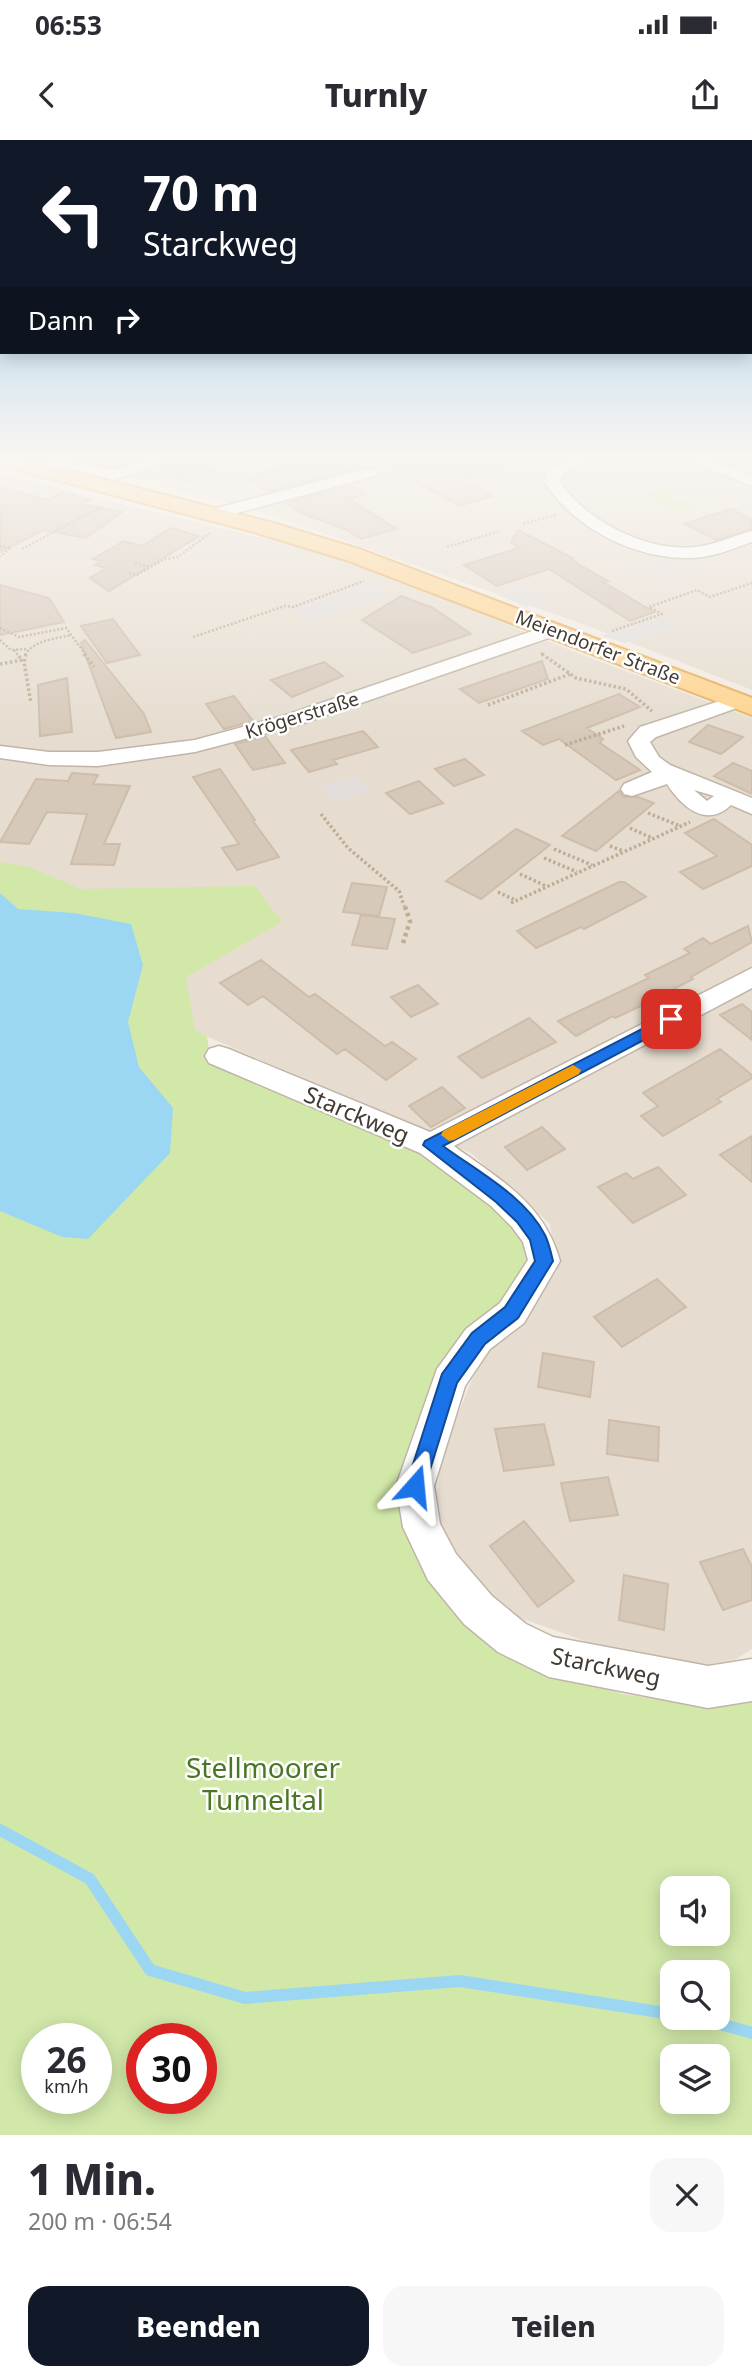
<!DOCTYPE html>
<html lang="de">
<head>
<meta charset="utf-8">
<style>
	:root { --surface:#fff; --page:#f7f7f7; --text:#2b2b33; --muted:#7c7c81; --accent:#111827 }
	body { margin:0; font-family:"Noto Sans",sans-serif; background:var(--page); color:var(--text); height:100vh; display:flex; flex-direction:column; font-size:26px; white-space:nowrap }
	* { box-sizing:border-box; margin:0 }
	p { font-size:23px; color:var(--muted) }
	.icon { flex:none; width:38px; height:38px; fill:none; stroke:currentColor; stroke-width:2; stroke-linecap:round; stroke-linejoin:round }
	.map { position:relative; height:1995px; overflow:hidden }
	.details { display:flex; flex-direction:column; background:var(--surface); flex:1 }
	.details>* { flex:none }
	.guide { position:absolute; left:0px; top:0px; width:752px; height:214px; box-shadow:0 4px 18px #0003; background:#111827; color:#fff; overflow:hidden }
	.controls { position:absolute; left:660px; top:1736px; display:grid; gap:14px }
	.controls a { display:grid; place-items:center; width:70px; height:70px; border-radius:14px; background:var(--surface); box-shadow:0 4px 18px #0003; font-size:35px }
	.speed { position:absolute; left:21px; top:1883px; display:flex; gap:14px; font-size:35px; font-weight:700; text-align:center }
	.speed>* { display:grid; place-content:center; width:91px; height:91px; border-radius:50%; background:var(--surface); box-shadow:0 4px 18px #0003; line-height:1 }
	.speed small { font-size:18px; font-weight:400 }
	.speed .limit { border:10px solid #d22; background:#fff; color:#111 }
	.pin { position:absolute; display:grid; place-items:center; width:60px; height:60px; color:#fff; margin:-30px; border-radius:14px; box-shadow:0 4px 10px #0006 }
	.me { position:absolute; width:77px; margin:-38px; rotate:18deg; stroke-linejoin:round; filter:drop-shadow(0 0 5px #0008) }
	.turn { display:flex; align-items:center; gap:24px; height:147px; padding:0 28px; font-size:32px }
	.turn .icon { width:91px; height:91px; stroke-width:2.5 }
	.turn b { display:block; font-size:49px; line-height:60px }
	.then { display:flex; align-items:center; height:66px; padding:0 28px; background:#0003; gap:14px; font-size:26px }
	.round { display:grid; place-items:center; flex:none; width:74px; height:74px; border-radius:21px; background:var(--page) }
	.headline { display:flex; align-items:center; justify-content:space-between; height:119px; padding:0 28px }
	h1 { font-size:42px; font-weight:800; line-height:52px }
	.cta { display:flex; gap:14px; margin-top:auto; padding:14px 28px }
	.cta a { flex:1; height:80px; border-radius:21px; background:var(--accent); color:#fff; font-size:28px; font-weight:800; line-height:80px; text-align:center }
	.cta a+a { background:var(--page); color:var(--text) }
	.status { display:flex; justify-content:space-between; align-items:center; height:49px; padding:0 35px; background:var(--surface); direction:ltr }
	.status svg { height:19px; fill:currentColor }
	header { display:flex; justify-content:space-between; align-items:center; height:91px; padding:0 28px; background:var(--surface); font-size:32px; font-weight:800 }
	.map>svg:first-child { display:block }
	.residential { fill:#e6ddd0 }
	.green { fill:#d2e8a9; fill-rule:evenodd }
	.parking { fill:#e2dedb }
	.water { fill:#9bd7f2 }
	.lines { fill:none; stroke-linecap:round; stroke-linejoin:round }
	.stream { stroke:#9bd7f2; stroke-width:12 }
	.building { fill:#d6c9ba; stroke:#cebdaa; stroke-width:2 }
	.minor-casing { stroke:#c0b5a8; stroke-width:3 }
	.major-casing { stroke:#e6af5b; stroke-width:4 }
	.path-far2 { stroke:#bfac95; stroke-width:2.5; stroke-dasharray:2 2; stroke-linecap:butt }
	.path-far1 { stroke:#bfac95; stroke-width:3.5; stroke-dasharray:2.5 2.5; stroke-linecap:butt }
	.path { stroke:#bfac95; stroke-width:4.5; stroke-dasharray:3.5 3.5; stroke-linecap:butt }
	.minor { fill:#fff; fill-rule:evenodd }
	.major { fill:#ffd48e; fill-rule:evenodd }
	.route { fill:#1a73e8; stroke:#114b97; stroke-width:2 }
	.slow { fill:#f59e0b }
	.labels { text-anchor:middle; dominant-baseline:central; stroke-width:5; stroke-linejoin:round; paint-order:stroke }
	.far-street-label { font-size:19px; fill:#433b33; stroke:#fff }
	.street-label { font-size:23px; fill:#433b33; stroke:#fff }
	.near-park-label { font-size:28px; fill:#4b7625; stroke:#fff }
</style>
</head>
<body>
<div class="status"><b>06:53</b><svg viewBox="0 0 49 12"><path d="M0 12V9h3v3zM5 12V6h3v6zM10 12V3h3v9zM15 12V0h3v12zM26 1h20v11H26zM47 4h2v5h-2z"/></svg></div>
<header><svg class="icon" aria-label="back" viewBox="0 0 24 24"><path d="M15 5l-7 7 7 7"/></svg>Turnly<svg class="icon" aria-label="share" viewBox="0 0 24 24"><path d="M12 15V3M7 8l5-5 5 5M5 13v7h14v-7"/></svg></header>
<div class="map">
<svg width="752" height="1995" viewBox="0 0 752 1995">
	<rect width="100%" height="100%" fill="#f2ebe2"/>
	<path class="residential" d="M59 317H752V550L583 484 280 378Z
		M0 334 311 410 392 438 585 516 752 578V1509L736 1519 693 1527 613 1511 518 1477 477 1446 448 1403 436 1370 441 1316 482 1215 516 1188 557 1131 550 1084 471 1013 195 891 182 837 79 751 0 724Z"/>
	<path class="green" d="M657 350 692 365 678 372 644 356Z
		M0 722 27 726 81 749 255 746 282 782 186 837 195 890 207 896 210 918 425 1015 525 1091 534 1121 525 1141 445 1225 411 1298 404 1369 535 1526 622 1554 708 1567 752 1562V1995H0ZM672 1748H718V1794H672ZM672 1832H718V1878H672ZM37 1899H96V1958H37ZM142 1899H201V1958H142ZM672 1916H718V1962H672Z"/>
	<path class="parking" d="M620 317H663L703 333 697 336 722 346 729 344 752 354V370L717 354 700 361 606 322Z
		M666 421 691 434 670 441 659 435 650 438 636 430Z
		M367 443 387 455 311 482 291 469Z
		M527 446 549 459 526 467 498 455Z
		M663 476 682 485 625 503 602 496Z
		M356 636 373 650 334 661 321 646Z"/>
	<path class="water" d="M0 753 18 769 74 773 131 784 143 825 128 882 139 927 173 968 170 1013 88 1099 62 1097 0 1071Z"/>
	<g class="lines">
		<path class="stream" d="M0 1690 90 1739 150 1830 245 1858 460 1841 672 1874
			M699 1878 752 1893"/>
	</g>
	<path class="building" d="M190 317H197L218 332 185 342 157 328Z
		M322 317H363L356 329 269 352 246 337Z
		M371 317H520L521 323 463 340 493 356 460 366Z
		M350 345 365 354 349 359 397 389 361 399 347 390 301 373 286 363Z
		M0 347 48 360 62 352 90 360 82 364 122 372 86 398 44 390 0 412Z
		M731 369 752 379V389L716 400 684 384Z
		M171 388 199 396 109 451 90 438 106 428 95 425 101 421 93 419 124 401 142 406Z
		M518 390 574 419H572L578 424 608 441 603 442 654 472 630 481 549 429 497 446 464 425 519 408 511 402Z
		M0 445 49 458 64 482 0 495Z
		M401 456 433 468 471 494 413 513 362 480Z
		M113 479 130 502 140 515 107 523 81 486Z
		M85 500 144 574 151 592 116 598 81 503Z
		M542 521 548 539 479 563 460 549Z
		M324 522 343 536 292 557 271 540Z
		M67 538 72 592 40 596 38 545Z
		M619 554 640 567 587 588 603 599 600 603 640 630 616 640 559 599 543 605 522 591Z
		M234 556 253 581 224 589 206 564Z
		M708 585 743 597 721 614 689 602Z
		M363 591 378 607 333 620 337 624 309 632 291 610Z
		M265 596 285 623 253 630 235 604Z
		M465 619 484 635 454 646 435 629Z
		M733 623 752 631V654L714 636Z
		M220 629 255 680 253 681 279 717 237 730 222 708 239 704 193 637Z
		M72 633 98 635 93 644 130 646 104 704H120L114 725 71 724 87 674 47 672 29 704 0 702 36 639 68 641Z
		M419 641 443 663 410 674 386 653Z
		M619 651 623 657H638L654 663 596 711 562 696Z
		M714 679 752 705V726L703 749 680 732 717 716 685 693Z
		M516 689 550 705 481 759 446 741Z
		M619 742H624L646 757 584 789 581 787 536 808 517 791Z
		M352 743 387 747 379 776 343 772Z
		M361 775 395 779 387 809 352 805Z
		M748 786 752 802 691 837 693 839 647 863 615 878 613 876 576 896 558 881 649 838 645 835 690 813 684 809 703 798 711 804Z
		M261 820 309 857 315 854 385 906 392 902 416 919 386 940 345 909 337 914 263 856 248 865 220 843Z
		M418 845 438 864 411 877 391 857Z
		M742 864 752 872V900L720 875Z
		M529 878 556 902 482 938 458 917Z
		M720 909 752 935V938L717 959 721 962 663 996 641 976 658 966 643 953Z
		M442 947 465 968 431 987 409 966Z
		M542 987 565 1009 527 1030 505 1007Z
		M752 996V1042L720 1015Z
		M658 1027 686 1055 633 1083 598 1047 626 1033 633 1039Z
		M657 1139 686 1167 622 1207 594 1177Z
		M543 1213 594 1222 590 1257 538 1247Z
		M609 1280 659 1287 658 1321 607 1314Z
		M544 1284 554 1325 504 1331 495 1289Z
		M608 1337 618 1375 570 1381 561 1343Z
		M524 1381 574 1441 538 1467 490 1406Z
		M743 1409 752 1427V1460L723 1470 700 1422Z
		M624 1435 668 1444 664 1490 619 1480Z"/>
	<g class="lines">
		<defs>
			<path id="minor" d="M59 317 113 330 151 317H175L172 320 114 340 62 326 37 334 29 329 31 326Z
				M578 317H601L563 334 560 341C585 381 647 412 695 407 715 405 733 396 752 391V402C732 409 711 418 690 418 634 419 573 388 544 341L550 328Z
				M680 317H703L752 336V346Z
				M369 328 375 330 377 333 375 336 215 379 207 374 209 370Z
				M553 484 560 486 563 490 560 494 298 585 195 612 98 626 49 625 0 618V606L49 612H98L195 600 283 576Z
				M738 555 745 557 748 561 745 565 656 597 650 602 659 617 670 625 752 658V674L731 665C706 689 681 666 667 644L632 656 624 654 621 649 624 644 652 632 636 617 628 601 640 587ZM694 650 714 656 707 661Z
				M752 828V848L454 1006C500 1040 544 1063 560 1121L524 1183 490 1209 465 1246 434 1346 440 1384 456 1414 492 1456 526 1484 553 1497 708 1526 752 1519V1561L708 1568 549 1537 498 1512 464 1484 428 1440 403 1387 396 1346 437 1229 466 1189 500 1163 528 1120 523 1102 512 1087 491 1066 420 1013 209 923 205 916 209 909 219 906 229 909 430 992Z"/>
			<path id="major" d="M0 317H17L273 383 362 410 752 558V575L346 420 257 393 0 325Z"/>
		</defs>
		<use href="#minor" class="minor-casing"/>
		<use href="#major" class="major-casing"/>
		<path class="path-far2" d="M523 384 556 375
			M0 406 11 408 0 416
			M447 407 500 391
			M22 409 103 366
			M135 423 149 427
			M129 433 137 435 165 419 178 417 210 393
			M0 488 19 497 66 488 86 515
			M612 491 662 474 649 467 697 450 710 457 752 443
			M193 497 285 466 293 467 364 441
			M0 500 11 510 28 509
			M14 510 18 515
			M541 513 544 515
			M25 515C34 500 55 499 71 495"/>
		<path class="path-far1" d="M26 514 24 522 31 563
			M84 514 94 527
			M542 514 576 538 626 549 652 571
			M0 524 22 520 17 514
			M488 565 570 534
			M565 605 624 586
			M648 673 680 686
			M321 674 348 708 399 751 404 766
			M630 688 652 698
			M610 706 623 711
			M554 709 592 725
			M544 718 577 732
			M520 734 546 746
			M498 752 515 760
			M511 763 690 682"/>
		<path class="path" d="M403 803 410 781 404 764"/>
		<use href="#minor" class="minor"/>
		<use href="#major" class="major"/>
	</g>
	<linearGradient id="sky" x2="0" y2="1"><stop stop-color="#89c2ec"/><stop offset="0.53" stop-color="#f9f6f2"/><stop offset="1" stop-color="#f9f6f2" stop-opacity="0"/></linearGradient>
	<rect width="752" height="597" fill="url(#sky)"/>
	<path class="route" d="M671 874 678 879 676 883 443 1006C477 1031 525 1056 545 1095 549 1103 551 1113 553 1121L518 1178 485 1204 457 1243 425 1346 422 1353 415 1355 408 1353 406 1346 442 1234 472 1193 505 1167 535 1121 530 1100 517 1082 496 1062 423 1005 425 1001Z"/>
	<path class="slow" d="M573 925 581 930 579 934 454 1000 449 1001 441 995 443 991Z"/>
	<g class="labels">
		<g class="far-street-label">
			<text transform="translate(598 507) rotate(21)">Meiendorfer Straße</text>
			<text transform="translate(302 575) rotate(-17)">Krögerstraße</text>
		</g>
		<g class="street-label">
			<text transform="translate(357 974) rotate(23)">Starckweg</text>
			<text transform="translate(606 1526) rotate(12)">Starckweg</text>
		</g>
		<g class="near-park-label">
			<text x="263" y="1627">Stellmoorer<tspan x="263" dy="32">Tunneltal</tspan></text>
		</g>
	</g>
</svg>
<div class="controls">
<a><svg class="icon" aria-label="sound" viewBox="0 0 24 24"><path d="M4 9h4l5-4v14l-5-4H4zM17 9q2 3 0 6"/></svg></a>
<a><svg class="icon" aria-label="search" viewBox="0 0 24 24"><circle cx="10" cy="10" r="6"/><path d="M15 15l6 6"/></svg></a>
<a><svg class="icon" aria-label="layers" viewBox="0 0 24 24"><path d="M12 4l9 5-9 5-9-5zM3 14l9 5 9-5"/></svg></a>
</div>
<div class="speed"><div>26<small>km/h</small></div><div class="limit">30</div></div>
<div class="pin" style="left:671px;top:879px;background:#d93025"><svg class="icon" aria-label="arrive" viewBox="0 0 24 24"><path d="M6 21V4h12l-3 4 3 4H6"/></svg></div>
<svg class="me" style="left:415px;top:1346px" viewBox="-20 -20 40 40"><path d="M0-17L14 15 0 8-14 15z" fill="#1a73e8" stroke="#fff" stroke-width="4"/></svg>
<div class="guide">
<div class="turn"><svg class="icon" aria-label="left" viewBox="0 0 24 24"><path d="M17 20v-9H6M10 6l-5 5 5 5"/></svg><div><b>70 m</b>Starckweg</div></div>
<div class="then">Dann<svg class="icon" aria-label="right" viewBox="0 0 24 24"><path d="M7 20v-9h11M14 6l5 5-5 5"/></svg></div>
</div>
</div>
<section class="details">
<div class="headline"><div><h1>1 Min.</h1><p>200 m · 06:54</p></div><a class="round"><svg class="icon" aria-label="close" viewBox="0 0 24 24"><path d="M6 6l12 12M18 6L6 18"/></svg></a></div>
<div class="cta"><a>Beenden</a><a>Teilen</a></div>
</section>
</body>
</html>
